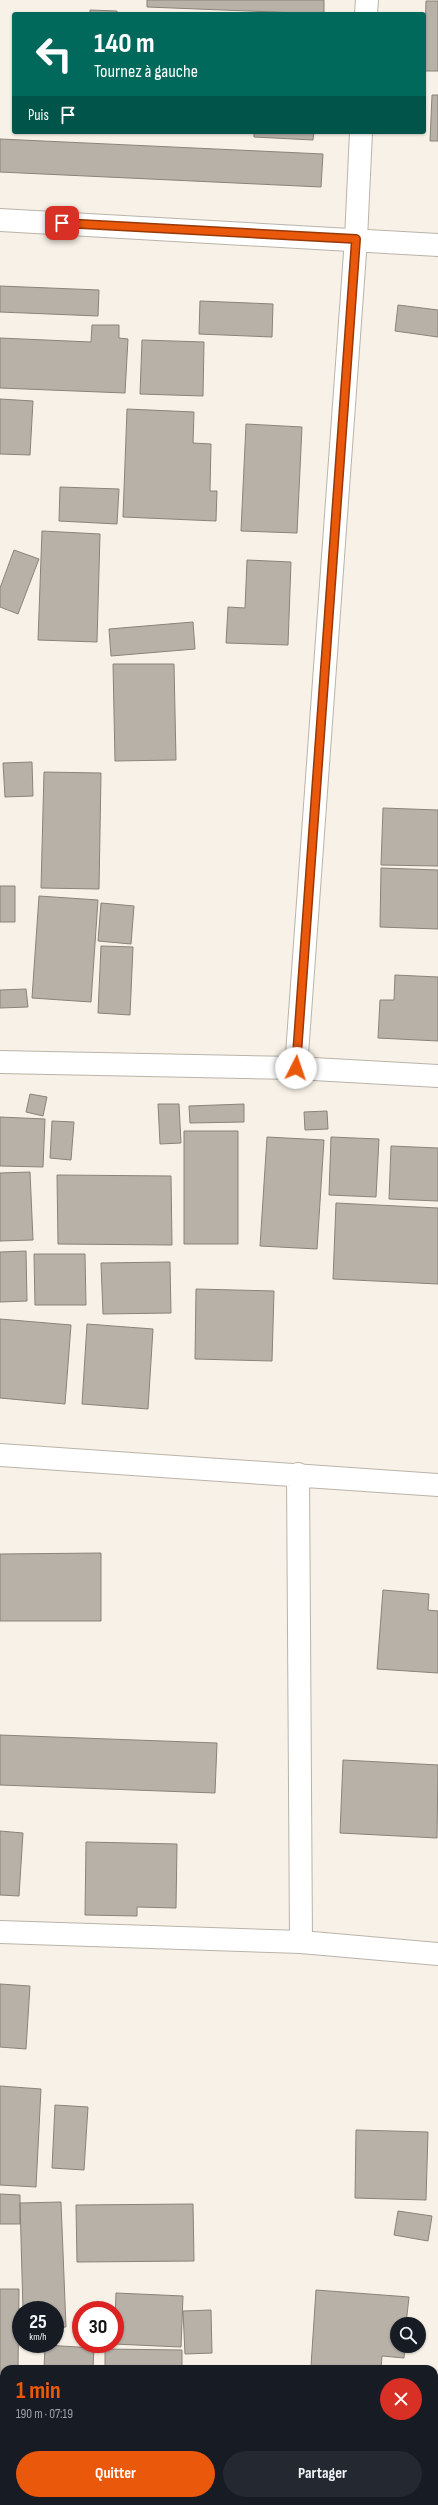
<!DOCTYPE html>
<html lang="fr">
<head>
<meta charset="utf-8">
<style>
	:root { --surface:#171b24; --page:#242831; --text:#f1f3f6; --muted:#9ea1a6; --accent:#ea580c }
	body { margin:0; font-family:"Sofia Sans Condensed",sans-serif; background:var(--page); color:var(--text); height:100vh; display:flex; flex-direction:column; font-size:15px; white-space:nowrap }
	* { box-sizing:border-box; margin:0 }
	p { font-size:13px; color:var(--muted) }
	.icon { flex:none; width:22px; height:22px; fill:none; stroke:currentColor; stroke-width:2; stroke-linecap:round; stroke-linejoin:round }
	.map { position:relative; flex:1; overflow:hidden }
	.drawer { position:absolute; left:0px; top:2365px; width:438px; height:140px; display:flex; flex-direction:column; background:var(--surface); border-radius:12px 12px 0 0; box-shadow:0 1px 3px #0004 }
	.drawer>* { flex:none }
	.hud { position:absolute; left:12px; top:12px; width:414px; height:122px; border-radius:4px; box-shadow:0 1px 3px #0004; background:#00695c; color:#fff; overflow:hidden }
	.controls { position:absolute; left:390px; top:2317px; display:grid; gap:8px }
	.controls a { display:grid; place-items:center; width:36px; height:36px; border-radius:50%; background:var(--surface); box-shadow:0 1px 3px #0004; font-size:20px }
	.speed { position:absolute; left:12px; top:2301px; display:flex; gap:8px; font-size:20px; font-weight:700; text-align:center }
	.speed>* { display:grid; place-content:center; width:52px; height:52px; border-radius:50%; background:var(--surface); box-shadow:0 1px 3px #0004; line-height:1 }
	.speed small { font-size:10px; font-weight:400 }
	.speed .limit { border:6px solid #d22; background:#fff; color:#111 }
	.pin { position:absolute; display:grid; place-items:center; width:34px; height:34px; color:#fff; margin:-17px; border-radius:8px; box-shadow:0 2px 6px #0006 }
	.me { position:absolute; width:44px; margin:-22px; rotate:4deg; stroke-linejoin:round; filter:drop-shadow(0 0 3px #0008) }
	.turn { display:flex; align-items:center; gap:14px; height:84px; padding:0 16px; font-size:18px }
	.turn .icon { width:52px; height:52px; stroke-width:2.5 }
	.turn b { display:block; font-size:28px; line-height:34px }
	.then { display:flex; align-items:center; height:38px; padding:0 16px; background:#0003; gap:8px; font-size:15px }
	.round { display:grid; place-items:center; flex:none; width:42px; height:42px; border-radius:21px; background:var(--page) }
	.overview { display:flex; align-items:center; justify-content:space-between; height:68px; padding:0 16px }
	h1 { font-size:24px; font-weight:700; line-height:30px; color:var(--accent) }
	.action { display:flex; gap:8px; margin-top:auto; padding:8px 16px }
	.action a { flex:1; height:46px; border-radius:24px; background:var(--accent); color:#fff; font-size:16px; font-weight:700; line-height:46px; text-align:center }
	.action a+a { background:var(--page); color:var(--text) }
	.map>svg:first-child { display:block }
	.building { fill:#b8b1a8; stroke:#8a837a }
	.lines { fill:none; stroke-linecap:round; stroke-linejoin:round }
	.minor-casing { stroke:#bab3a9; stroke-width:24 }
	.primary-casing { stroke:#bab3a9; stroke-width:24 }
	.minor { stroke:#fff; stroke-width:22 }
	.primary { stroke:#fff; stroke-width:22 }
	.route-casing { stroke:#983908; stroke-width:10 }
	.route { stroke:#ea580c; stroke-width:7 }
</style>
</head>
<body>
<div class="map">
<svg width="438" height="2505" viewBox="0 0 438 2505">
	<rect width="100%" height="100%" fill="#f8f1e7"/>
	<path class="building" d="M147 0H324V14L147 7Z
		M426 1H438V71H424Z
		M90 10 117 11V14H90Z
		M432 95H438V141H430Z
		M254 132H314L313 140 254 137Z
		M0 139 323 154 321 187 0 172Z
		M0 286 99 290 98 316 0 312Z
		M200 301 273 304 272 337 199 334Z
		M398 305 438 310V337L395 331Z
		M92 325H119V338L128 339 125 393 0 388V338L91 342Z
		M142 340 204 342 203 396 140 394Z
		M0 399 33 401 30 455 0 454Z
		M127 409 194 412 193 443 211 444 210 491H217L216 521 123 517Z
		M246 424 302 427 297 533 241 531Z
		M60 487 119 489 117 524 59 521Z
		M42 531 100 534 97 642 38 640Z
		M14 550 39 559 18 614 0 607V588Z
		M247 560 291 562 288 645 226 643 228 607 245 608Z
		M193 622 195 649 111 656 109 629Z
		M113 664H174L176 760 115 761Z
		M32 762 33 796 5 797 3 763Z
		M44 772 101 773 99 889 41 888Z
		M383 808 438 810V866L381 865Z
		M381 868 438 870V929L380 927Z
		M0 886H15V922H0Z
		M39 896 98 900 91 1002 32 998Z
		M101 903 134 906 131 944 98 941Z
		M101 946 133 947 130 1015 98 1013Z
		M395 975 438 977V1041L378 1038 380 1000H394Z
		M26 989 28 1007 0 1008V990Z
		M30 1094 47 1097 43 1116 26 1112Z
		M158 1104H179L181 1143 160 1144Z
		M244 1104V1122L190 1123 189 1106Z
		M327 1111 328 1129 305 1130 304 1112Z
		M0 1117 45 1119 43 1167 0 1166Z
		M52 1121 74 1122 71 1160 50 1158Z
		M184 1131H238V1244H184Z
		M267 1137 324 1140 317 1249 260 1246Z
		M331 1137 379 1139 376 1197 329 1195Z
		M391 1146 438 1148V1201L389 1199Z
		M30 1172 33 1240 0 1241V1173Z
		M57 1175 171 1176 172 1245 58 1244Z
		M336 1203 438 1208V1284L333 1279Z
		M26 1251 27 1301 0 1302V1252Z
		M34 1254H85L86 1305H35Z
		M170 1262 171 1313 103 1314 101 1263Z
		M196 1289 274 1291 272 1361 195 1359Z
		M0 1319 71 1325 65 1404 0 1398Z
		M87 1324 153 1329 148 1409 82 1404Z
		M101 1553V1621H0V1554Z
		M383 1590 429 1594 428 1610 438 1611V1673L377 1669Z
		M0 1735 217 1743 215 1793 0 1785Z
		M343 1760 438 1765 437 1838 340 1833Z
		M0 1831 23 1833 19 1896 0 1895Z
		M86 1842 177 1844 176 1908 137 1907V1916L85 1915Z
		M0 1984 30 1986 26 2049 0 2047Z
		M0 2086 41 2089 36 2187 0 2185Z
		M55 2105 88 2107 84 2170 52 2168Z
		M356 2130 428 2132 426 2200 355 2198Z
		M0 2194 20 2195V2224H0Z
		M61 2202 66 2327 55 2328V2310H23L20 2203Z
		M193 2204 194 2261 77 2262 76 2205Z
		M398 2211 432 2216 428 2241 394 2235Z
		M0 2289H19L18 2369H4V2377H0Z
		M316 2290 409 2297 406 2324H397V2346H405L404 2358 382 2356 381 2369 311 2366Z
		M116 2293 183 2296 181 2347 114 2344Z
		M211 2310 212 2353 185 2354 183 2311Z
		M45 2345 94 2348 93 2369H44Z
		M105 2349 182 2350V2369H105Z
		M0 2491H4V2501H22V2505H0Z
		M44 2501H135V2505H44Z"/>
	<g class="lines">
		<defs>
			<path id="minor" d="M366 14 367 0
				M0 1062 296 1068 438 1076
				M296 1068 356 239 361 132
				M0 1455 438 1485
				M298 1474 301 1942
				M0 1932 301 1942 438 1954
				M0 2385H4
				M434 2408H438"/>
			<path id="primary" d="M0 220 438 245"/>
		</defs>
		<use href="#minor" class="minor-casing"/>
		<use href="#primary" class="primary-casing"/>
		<use href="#minor" class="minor"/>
		<use href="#primary" class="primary"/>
	</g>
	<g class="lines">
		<defs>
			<path id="route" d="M62 223 356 239 296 1068"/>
		</defs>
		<use href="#route" class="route-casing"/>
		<use href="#route" class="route"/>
	</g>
</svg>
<div class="controls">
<a><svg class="icon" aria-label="search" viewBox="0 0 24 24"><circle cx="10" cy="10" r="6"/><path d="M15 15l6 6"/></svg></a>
</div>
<div class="speed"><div>25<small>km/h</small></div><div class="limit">30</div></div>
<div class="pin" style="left:62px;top:223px;background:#d93025"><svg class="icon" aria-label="arrive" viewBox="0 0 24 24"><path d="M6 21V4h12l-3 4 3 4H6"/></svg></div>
<svg class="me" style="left:296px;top:1068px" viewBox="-20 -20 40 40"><circle r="19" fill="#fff"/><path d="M0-13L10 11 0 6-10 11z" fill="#ea580c"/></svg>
<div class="hud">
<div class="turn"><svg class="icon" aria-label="left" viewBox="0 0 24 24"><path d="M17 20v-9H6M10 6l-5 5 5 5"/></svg><div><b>140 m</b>Tournez à gauche</div></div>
<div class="then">Puis<svg class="icon" aria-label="arrive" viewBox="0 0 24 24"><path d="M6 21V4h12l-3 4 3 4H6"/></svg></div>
</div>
<section class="drawer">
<div class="overview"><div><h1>1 min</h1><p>190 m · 07:19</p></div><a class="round" style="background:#d93025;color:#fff"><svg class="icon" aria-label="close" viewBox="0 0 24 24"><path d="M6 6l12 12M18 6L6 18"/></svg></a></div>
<div class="action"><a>Quitter</a><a>Partager</a></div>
</section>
</div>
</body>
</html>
